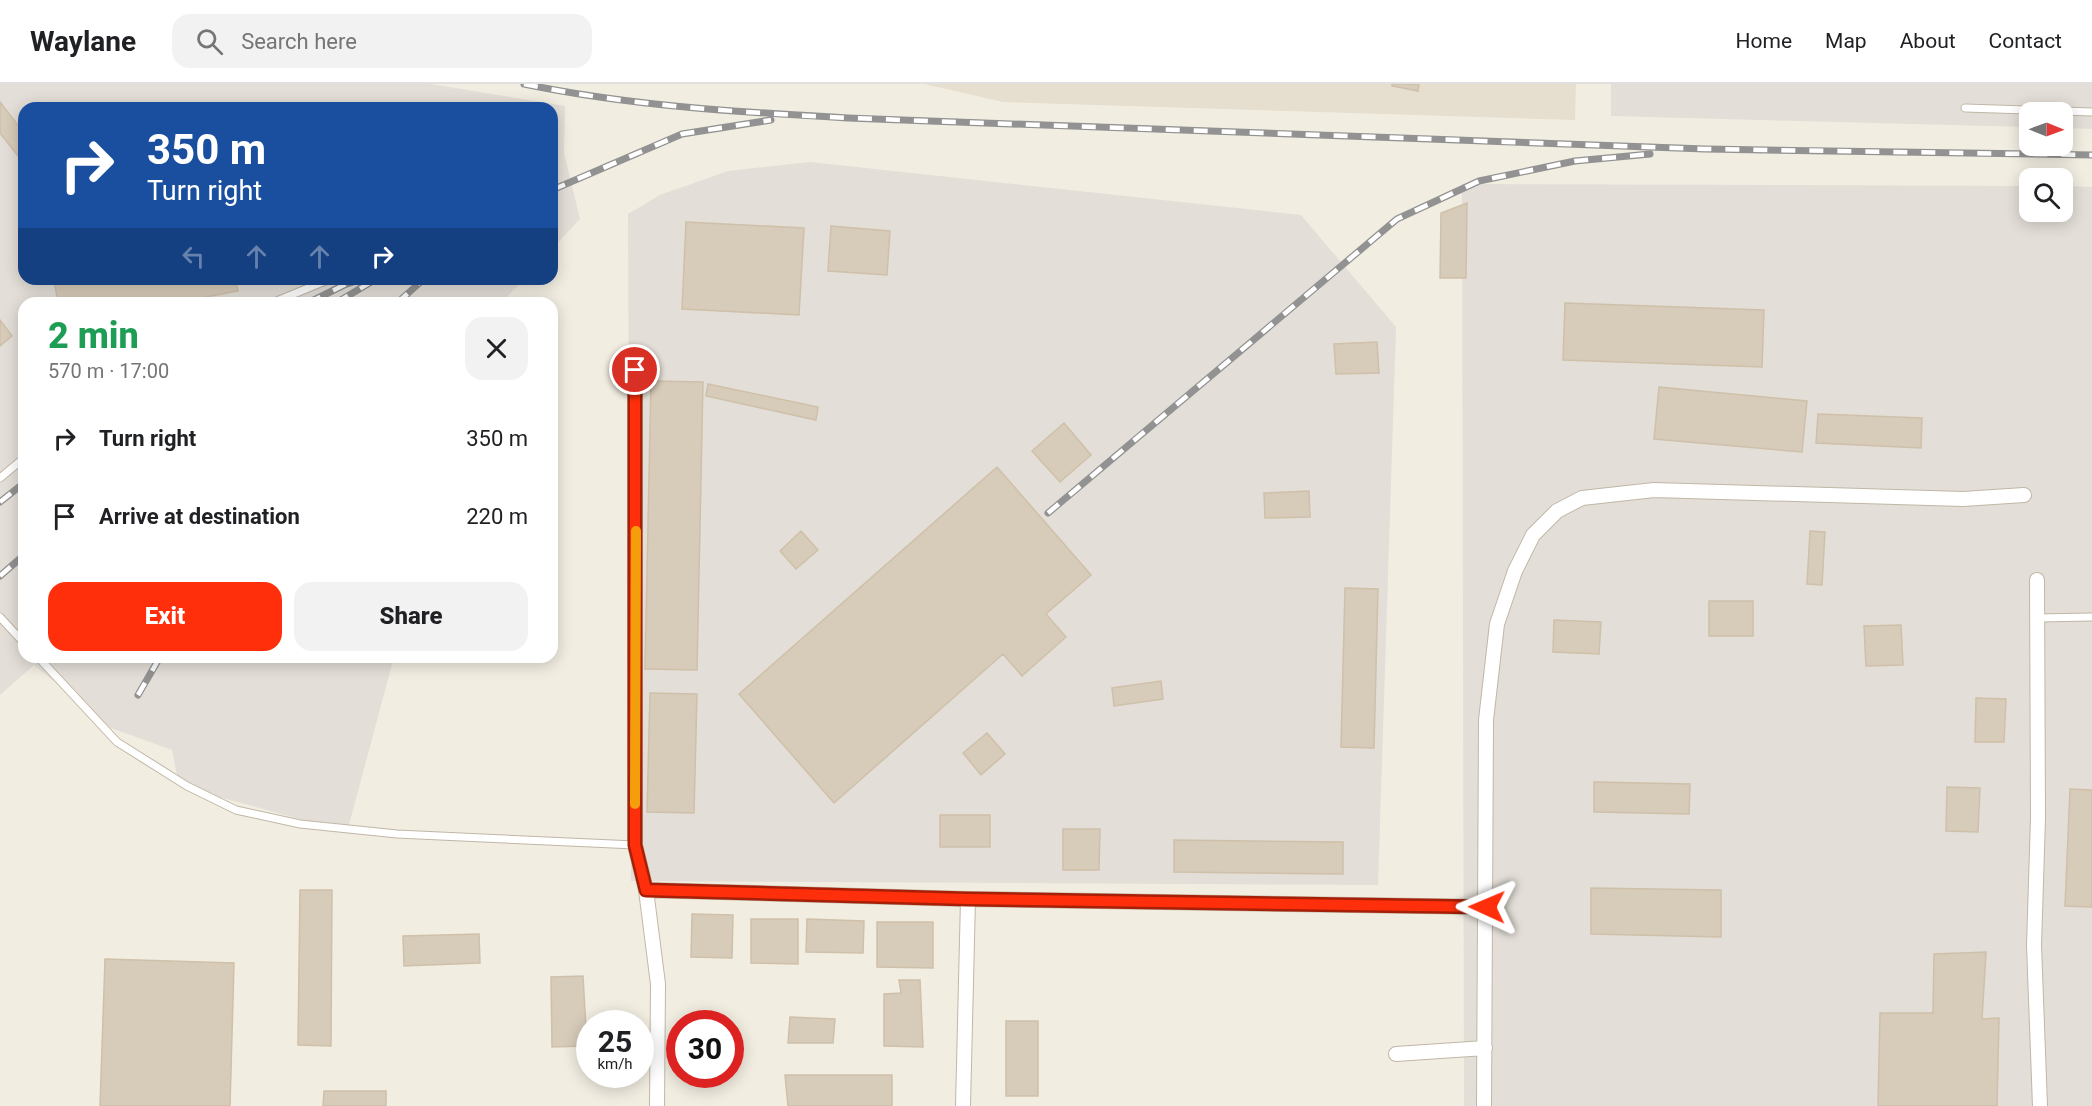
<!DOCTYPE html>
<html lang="en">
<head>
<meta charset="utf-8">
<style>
	:root { --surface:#fff; --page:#f2f2f2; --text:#202124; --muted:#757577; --line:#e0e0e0; --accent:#ff2f0b }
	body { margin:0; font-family:Roboto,sans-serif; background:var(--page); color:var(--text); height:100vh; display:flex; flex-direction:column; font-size:22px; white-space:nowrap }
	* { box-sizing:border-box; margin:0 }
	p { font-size:20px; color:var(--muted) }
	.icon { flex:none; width:33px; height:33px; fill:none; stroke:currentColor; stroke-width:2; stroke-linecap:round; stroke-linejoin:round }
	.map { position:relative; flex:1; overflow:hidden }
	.panel { position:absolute; left:18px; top:213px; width:540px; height:366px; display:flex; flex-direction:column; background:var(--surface); border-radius:18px; box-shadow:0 3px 15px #0003 }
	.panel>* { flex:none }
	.hud { position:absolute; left:18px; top:18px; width:540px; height:183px; border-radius:18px; box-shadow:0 3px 15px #0003; background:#1a4fa0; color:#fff; overflow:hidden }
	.needle { width:39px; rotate:91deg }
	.fabs { position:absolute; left:2019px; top:18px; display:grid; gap:12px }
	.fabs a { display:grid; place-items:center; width:54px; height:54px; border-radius:12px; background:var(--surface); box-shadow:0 3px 15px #0003; font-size:30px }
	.speed { position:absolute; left:576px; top:926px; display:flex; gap:12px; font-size:30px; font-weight:700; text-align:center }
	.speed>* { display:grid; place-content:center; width:78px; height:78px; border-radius:50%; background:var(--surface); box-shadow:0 3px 15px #0003; line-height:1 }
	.speed small { font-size:15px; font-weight:400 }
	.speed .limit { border:9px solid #d22; background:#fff; color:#111 }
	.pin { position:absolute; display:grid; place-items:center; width:51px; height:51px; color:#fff; margin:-26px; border:3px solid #fff; border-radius:50%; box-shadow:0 2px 6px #0007 }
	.me { position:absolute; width:66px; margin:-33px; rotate:271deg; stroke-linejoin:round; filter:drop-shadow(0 0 4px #0008) }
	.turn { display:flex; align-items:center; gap:21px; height:126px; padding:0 30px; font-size:27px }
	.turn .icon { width:78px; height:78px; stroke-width:2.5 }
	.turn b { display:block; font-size:42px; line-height:51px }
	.lanes { display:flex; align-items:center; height:57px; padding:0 30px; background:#0003; justify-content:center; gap:30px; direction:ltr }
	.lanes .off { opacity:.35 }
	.round { display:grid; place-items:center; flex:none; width:63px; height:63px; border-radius:18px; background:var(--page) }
	.overview { display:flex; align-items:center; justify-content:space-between; height:102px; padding:0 30px }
	h1 { font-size:36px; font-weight:800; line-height:45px; color:#1e9e55 }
	.cta { display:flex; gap:12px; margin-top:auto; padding:12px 30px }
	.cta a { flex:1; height:69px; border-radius:18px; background:var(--accent); color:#fff; font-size:24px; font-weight:800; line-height:69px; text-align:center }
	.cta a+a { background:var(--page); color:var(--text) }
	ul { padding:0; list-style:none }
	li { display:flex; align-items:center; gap:18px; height:78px; padding:0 30px }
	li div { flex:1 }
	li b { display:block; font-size:22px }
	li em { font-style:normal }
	header { display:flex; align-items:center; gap:36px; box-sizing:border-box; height:84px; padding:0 30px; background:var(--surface); border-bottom:2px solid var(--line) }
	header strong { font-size:28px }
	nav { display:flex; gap:33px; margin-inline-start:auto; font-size:21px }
	.search { width:420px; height:54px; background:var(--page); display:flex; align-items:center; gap:15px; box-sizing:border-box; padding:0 21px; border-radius:18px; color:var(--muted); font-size:22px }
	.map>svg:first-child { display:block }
	.residential { fill:#e6dfcf }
	.industrial { fill:#e3ded7 }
	.building { fill:#d7cbb9; stroke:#cfc0a9; stroke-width:1.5 }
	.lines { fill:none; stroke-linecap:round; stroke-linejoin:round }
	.service-casing { stroke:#c0b7a6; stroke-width:9 }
	.minor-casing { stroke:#c0b7a6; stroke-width:16 }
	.service { stroke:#fff; stroke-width:7 }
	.minor { stroke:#fff; stroke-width:14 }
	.rail-casing { stroke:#929292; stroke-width:7 }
	.rail { stroke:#fff; stroke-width:4.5; stroke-dasharray:14; stroke-linecap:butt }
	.route-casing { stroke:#a61f07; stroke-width:15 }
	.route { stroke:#ff2f0b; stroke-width:10 }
	.slow { stroke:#f59e0b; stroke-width:10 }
</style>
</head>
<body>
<header>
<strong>Waylane</strong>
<div class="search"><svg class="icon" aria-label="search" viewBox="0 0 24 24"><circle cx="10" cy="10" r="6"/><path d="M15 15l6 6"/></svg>Search here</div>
<nav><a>Home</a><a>Map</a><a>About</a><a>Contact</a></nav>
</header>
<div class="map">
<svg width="2092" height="1022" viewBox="0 0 2092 1022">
	<rect width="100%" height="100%" fill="#f2ede1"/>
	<path class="residential" d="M924 0H1576L1575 36 1003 18Z"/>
	<path class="industrial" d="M0 0H431L565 22 564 69 580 135 552 165V24H24V195H524L501 219H24V573H394L347 748 179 702 172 666 111 644 34 581 0 611Z
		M1611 0H2092V45L2063 44 2062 28H2030L2029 43 1611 32Z
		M810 78 1301 131 1396 243 1378 801 631 797 628 130 660 111 728 87Z
		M1462 100 2029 102 2030 128H2062L2063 102 2092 103V1022H1464Z"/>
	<path class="building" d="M1392 0H1419L1418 7 1392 2Z
		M0 18 24 49V68L19 73 0 49Z
		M1467 119 1466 194H1440L1441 129Z
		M686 138 804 144 799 231 682 225Z
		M831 142 890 147 887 191 828 187Z
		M54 195H235L238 207 174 219H58Z
		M1565 219 1764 226 1762 283 1563 276Z
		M0 236 12 252 0 262Z
		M1377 258 1379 289 1336 290 1334 260Z
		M651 297 703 298 697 586 645 585Z
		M708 300 818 323 816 336 706 312Z
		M1659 303 1807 317 1802 368 1654 355Z
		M1818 330 1922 334 1921 364 1816 359Z
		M1064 339 1091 371 1060 398 1032 367Z
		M997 383 1091 491 1046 530 1066 553 1022 592 1003 570 834 719 739 610Z
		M1309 407 1310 433 1265 434 1264 409Z
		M801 447 818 466 796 485 780 467Z
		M1810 447 1825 448 1822 501 1807 500Z
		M1345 504 1378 505 1374 664 1341 663Z
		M1709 517H1753V552H1709Z
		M1554 536 1601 538 1599 570 1553 568Z
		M1901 541 1903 581 1866 582 1864 542Z
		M1161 597 1163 615 1114 622 1112 604Z
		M650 609 697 610 694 729 647 728Z
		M1976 614 2006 615 2004 658H1975Z
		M987 649 1005 670 981 691 963 669Z
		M1594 698 1690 700 1689 730 1594 728Z
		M1947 703 1980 704 1978 748 1946 747Z
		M2070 705 2092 706V823L2065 822Z
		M940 731H990V763H940Z
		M1063 745H1100L1099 786H1063Z
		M1174 756 1343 758V790L1174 788Z
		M1591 804 1721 806V853L1591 850Z
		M300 806H332L331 962 298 961Z
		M692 830 733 831 732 874 691 873Z
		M751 835H798V880L751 879Z
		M807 835 864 837 863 869 806 868Z
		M877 838H933V884L877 883Z
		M479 850 480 879 404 882 403 852Z
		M1986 868 1982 935 1999 934 1997 1022H1878L1880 929H1933L1934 870Z
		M105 875 234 879 230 1022H100Z
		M583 892 587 962 552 963 551 893Z
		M899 896H920L923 963 884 962V910L901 909Z
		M790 933 835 935 833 959H788Z
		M1006 937H1038V1012H1006Z
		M785 991H892V1022H788Z
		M324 1007H386V1022H323Z"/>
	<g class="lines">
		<defs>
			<path id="service" d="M1965 24 2092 28
				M272 219 330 195
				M0 394 24 374
				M0 533 24 559
				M2037 534 2092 533
				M38 573 117 658 187 702 236 726 300 740 397 750 635 761"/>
			<path id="minor" d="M635 286V761L646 806 968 815 1487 823
				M2037 496 2038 734 2034 861 2040 1022
				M646 806 658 900 657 1022
				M1396 970 1485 964
				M963 1022 968 815
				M1484 1022 1486 636 1497 540 1515 487 1533 451 1557 427 1582 414 1654 406 1963 415 2024 411"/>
		</defs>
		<use href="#service" class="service-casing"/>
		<use href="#minor" class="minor-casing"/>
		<use href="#service" class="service"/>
		<use href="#minor" class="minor"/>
		<defs>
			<path id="rail" d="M524 0C631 22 739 28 848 34L1705 65 2092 71
				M552 106 682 50 771 36
				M308 219 344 201 362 195
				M336 219 376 195
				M397 219 424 195
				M0 418 24 399
				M1048 429 1397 135 1479 97 1575 77 1650 70
				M0 492 24 471
				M138 611 160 573"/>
		</defs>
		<use href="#rail" class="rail-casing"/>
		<use href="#rail" class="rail"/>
	</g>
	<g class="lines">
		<defs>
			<path id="route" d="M635 286V761L646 806 968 815 1487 823"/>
		</defs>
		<use href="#route" class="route-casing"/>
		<use href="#route" class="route"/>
		<path class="slow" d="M635 720 636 447"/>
	</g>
</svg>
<div class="fabs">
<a><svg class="needle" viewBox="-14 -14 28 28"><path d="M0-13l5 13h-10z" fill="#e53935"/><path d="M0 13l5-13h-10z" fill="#757577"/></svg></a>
<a><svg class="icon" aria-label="search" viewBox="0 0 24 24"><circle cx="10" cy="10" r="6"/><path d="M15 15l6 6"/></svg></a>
</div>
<div class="speed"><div>25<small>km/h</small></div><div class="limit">30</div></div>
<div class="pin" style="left:635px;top:286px;background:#d93025"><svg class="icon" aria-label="arrive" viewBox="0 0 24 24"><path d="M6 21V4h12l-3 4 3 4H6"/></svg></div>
<svg class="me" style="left:1487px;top:823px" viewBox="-20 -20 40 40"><path d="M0-17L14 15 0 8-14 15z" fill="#ff2f0b" stroke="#fff" stroke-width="4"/></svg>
<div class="hud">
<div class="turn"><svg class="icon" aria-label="right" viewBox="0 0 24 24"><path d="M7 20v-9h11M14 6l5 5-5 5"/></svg><div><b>350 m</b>Turn right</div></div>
<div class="lanes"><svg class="icon off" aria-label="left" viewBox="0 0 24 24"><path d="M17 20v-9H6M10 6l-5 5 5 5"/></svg><svg class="icon off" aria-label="ahead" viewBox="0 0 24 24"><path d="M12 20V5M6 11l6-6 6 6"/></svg><svg class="icon off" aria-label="ahead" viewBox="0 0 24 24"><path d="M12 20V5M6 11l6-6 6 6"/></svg><svg class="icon" aria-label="right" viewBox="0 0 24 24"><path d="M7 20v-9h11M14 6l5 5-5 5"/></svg></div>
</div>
<section class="panel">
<div class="overview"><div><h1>2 min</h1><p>570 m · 17:00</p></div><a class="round"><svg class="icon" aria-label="close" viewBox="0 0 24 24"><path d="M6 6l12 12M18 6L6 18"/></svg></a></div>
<ul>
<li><svg class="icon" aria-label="right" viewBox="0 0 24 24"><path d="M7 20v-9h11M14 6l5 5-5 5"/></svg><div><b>Turn right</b></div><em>350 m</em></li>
<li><svg class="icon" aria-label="arrive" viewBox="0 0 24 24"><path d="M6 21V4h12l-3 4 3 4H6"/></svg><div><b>Arrive at destination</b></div><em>220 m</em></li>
</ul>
<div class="cta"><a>Exit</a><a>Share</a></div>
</section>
</div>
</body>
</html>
